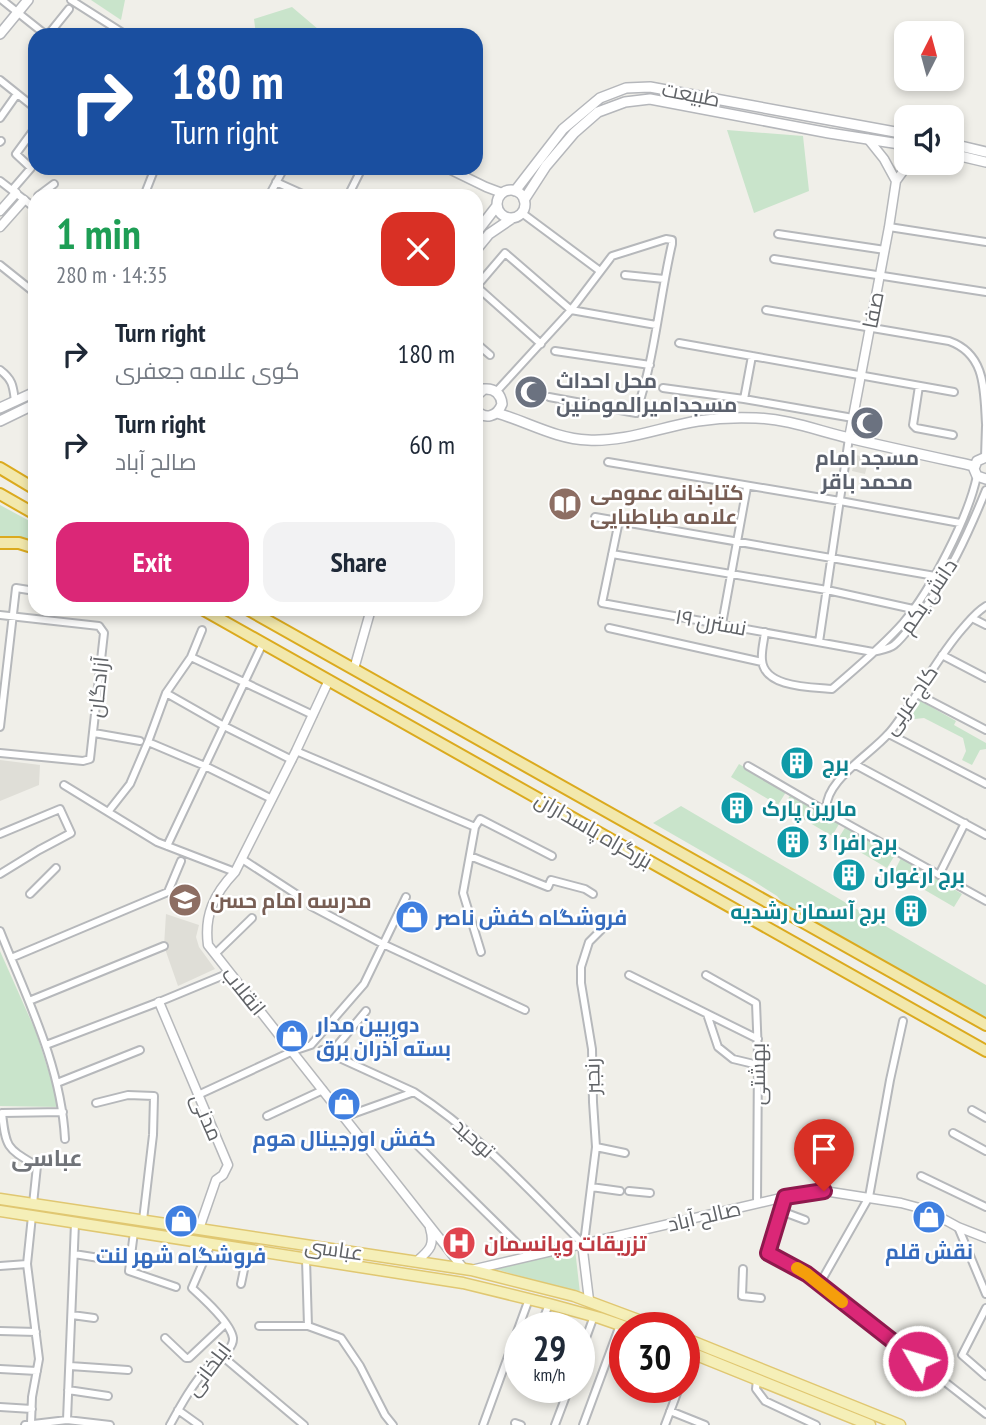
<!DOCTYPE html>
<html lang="en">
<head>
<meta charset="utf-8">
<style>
	:root { --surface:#fff; --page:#f2f2f3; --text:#1f2937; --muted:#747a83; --accent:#db2777 }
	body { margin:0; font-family:"PT Sans Narrow",Cairo,sans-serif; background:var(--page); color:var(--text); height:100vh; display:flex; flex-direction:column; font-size:26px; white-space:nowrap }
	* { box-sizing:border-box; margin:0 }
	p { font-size:23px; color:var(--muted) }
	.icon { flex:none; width:38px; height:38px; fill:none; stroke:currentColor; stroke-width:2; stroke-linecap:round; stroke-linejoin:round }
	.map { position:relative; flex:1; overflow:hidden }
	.sheet { position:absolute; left:28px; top:189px; width:455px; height:427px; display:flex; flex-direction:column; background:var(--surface); border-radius:21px; box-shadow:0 4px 10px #0003 }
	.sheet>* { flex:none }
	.top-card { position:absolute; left:28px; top:28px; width:455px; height:147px; border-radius:21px; box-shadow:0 4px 10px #0003; background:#1a4fa0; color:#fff; overflow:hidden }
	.needle { width:46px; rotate:6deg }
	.fabs { position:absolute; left:894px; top:21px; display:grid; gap:14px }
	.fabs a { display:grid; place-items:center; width:70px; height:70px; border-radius:14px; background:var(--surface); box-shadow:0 4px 10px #0003; font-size:35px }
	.speed { position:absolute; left:504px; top:1312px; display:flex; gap:14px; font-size:35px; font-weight:700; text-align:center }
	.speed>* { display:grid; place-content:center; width:91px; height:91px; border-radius:50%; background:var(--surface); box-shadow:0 4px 10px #0003; line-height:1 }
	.speed small { font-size:18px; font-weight:400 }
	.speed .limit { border:10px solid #d22; background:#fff; color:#111 }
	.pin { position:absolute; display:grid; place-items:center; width:60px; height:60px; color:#fff; margin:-72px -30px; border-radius:50% 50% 50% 0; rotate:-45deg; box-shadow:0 0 7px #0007 }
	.pin .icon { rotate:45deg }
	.me { position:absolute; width:77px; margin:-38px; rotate:308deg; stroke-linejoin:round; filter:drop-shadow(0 0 5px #0008) }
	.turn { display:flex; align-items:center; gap:24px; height:147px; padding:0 28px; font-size:32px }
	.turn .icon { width:91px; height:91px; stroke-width:2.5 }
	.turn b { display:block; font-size:49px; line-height:60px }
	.round { display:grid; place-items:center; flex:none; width:74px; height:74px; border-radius:21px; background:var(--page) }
	.head { display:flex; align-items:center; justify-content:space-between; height:119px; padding:0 28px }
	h1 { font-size:42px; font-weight:600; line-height:52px; color:#1e9e55 }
	.cta { display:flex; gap:14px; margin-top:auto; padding:14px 28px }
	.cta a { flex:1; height:80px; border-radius:21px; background:var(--accent); color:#fff; font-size:28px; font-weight:600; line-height:80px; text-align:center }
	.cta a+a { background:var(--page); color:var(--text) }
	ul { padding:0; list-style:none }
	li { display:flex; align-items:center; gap:21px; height:91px; padding:0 28px }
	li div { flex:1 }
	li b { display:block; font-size:26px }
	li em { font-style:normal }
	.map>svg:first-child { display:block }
	.education { fill:#dfded7 }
	.green { fill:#c9e4cb }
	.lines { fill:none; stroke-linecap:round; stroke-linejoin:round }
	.minor-casing { stroke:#b6b8bb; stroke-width:10 }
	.tertiary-casing { stroke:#b6b8bb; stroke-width:11 }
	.secondary-casing { stroke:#b5b7bb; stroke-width:12 }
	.primary-casing { stroke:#e0c771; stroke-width:13 }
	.trunk-casing { stroke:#dbaa1e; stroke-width:14 }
	.minor { stroke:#fff; stroke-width:6 }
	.tertiary { stroke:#fff; stroke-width:8 }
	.secondary { stroke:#fff; stroke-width:9 }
	.primary { stroke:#f5efb8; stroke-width:10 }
	.trunk { stroke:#f2e8ac; stroke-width:10 }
	.route-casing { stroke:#8e194d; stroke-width:18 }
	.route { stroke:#db2777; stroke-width:12 }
	.slow { stroke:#f59e0b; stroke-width:12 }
	.labels { text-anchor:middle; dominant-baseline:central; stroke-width:5; stroke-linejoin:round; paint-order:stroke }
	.street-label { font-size:21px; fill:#606367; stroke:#fff }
	.worship-label { font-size:21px; font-weight:bold; fill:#5b616d; stroke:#fff; text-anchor:start }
	.education-label { font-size:21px; font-weight:bold; fill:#785e54; stroke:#fff; text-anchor:start }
	.culture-label { font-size:21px; font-weight:bold; fill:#0d838f; stroke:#fff; text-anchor:start }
	.shop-label { font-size:21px; font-weight:bold; fill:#366cbe; stroke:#fff }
	.health-label { font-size:21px; font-weight:bold; fill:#be3a42; stroke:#fff; text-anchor:start }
	.neighbourhood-label { font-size:23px; font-weight:bold; fill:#717479; stroke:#fff }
</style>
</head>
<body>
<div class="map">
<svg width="986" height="1425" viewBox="0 0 986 1425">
	<rect width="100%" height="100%" fill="#f0efe9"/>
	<path class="education" d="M856 455 869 458 865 474 852 471Z
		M0 760 40 765 39 785 0 801Z
		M166 914 199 925 196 937 199 947 215 969 178 986 164 946Z"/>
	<path class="green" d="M91 0H125L121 20Z
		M292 7 325 35H256L254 19Z
		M727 130 803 136 809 191 754 213Z
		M0 505 35 524V546L0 540Z
		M919 700 956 721 954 725 986 743V749L980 750 972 765 962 760 966 751 963 738 924 718 905 720Z
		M739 764 786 792 778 805 731 777Z
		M791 794 839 824 832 836 783 807Z
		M681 806 986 985V1021L784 904 777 896 752 880 653 823Z
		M846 826 895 855 887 868 838 839Z
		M901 858 962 894 954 907 894 872Z
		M0 951 36 1032 60 1107 0 1106Z
		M575 1249 580 1293 495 1269Z"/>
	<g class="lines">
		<defs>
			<path id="minor" d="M2 0 46 35
				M71 0 126 35
				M48 35 69 9
				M0 80 35 108
				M0 118 17 94
				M0 142 1 141
				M0 181 35 208
				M276 182 307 196
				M12 190 31 168 16 154 35 128
				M38 196 54 184
				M144 196 153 173
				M269 196 284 168
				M348 196 362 168
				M522 213 600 271
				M889 227 986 242
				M778 234 885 250
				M774 259 986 292
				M0 265 35 293
				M625 275 664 279
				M476 286 541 344
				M476 287 505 253 571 310 656 325
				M766 310 949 341C986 354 984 390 986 424
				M476 343 490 355
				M679 343 954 392
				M555 351 650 365
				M0 370C13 380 13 386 15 401
				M919 386 913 425 916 428 953 435
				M663 388 744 399 853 418
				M496 392 571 310 612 256 666 239 672 240V244C659 300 655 358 636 413L549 397
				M744 399 752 356
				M985 457 986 426
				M608 462 840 501 960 523
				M595 517 935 576
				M619 521 602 603 873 652C880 650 889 649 894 645 904 637 911 625 919 616 948 578 968 534 986 490
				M612 554 827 590 913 609
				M986 606C976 612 970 620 963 628 940 654 924 685 904 713 899 720 894 728 888 734 871 754 821 783 827 812L835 817 986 901
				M0 615 99 626 104 633 90 759 83 761 0 753
				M972 618 986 625
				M722 624 747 487
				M609 628 762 662
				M765 632C764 641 761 651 762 660 764 688 812 687 832 689 856 668 882 647 903 623 931 590 968 518 977 476
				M819 642 849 438
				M942 655 986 678
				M191 657 313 715
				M166 693 224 726 292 760
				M917 694 986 730
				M0 727 16 588 35 591
				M94 733 140 741
				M889 734 986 784
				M148 742 205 766 272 799
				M296 751 475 827
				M856 765 986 835
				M748 766 827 812
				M64 785 157 842 235 872
				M108 812 130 784 148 742 166 693 191 657 202 630
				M0 834 60 809 71 833 39 850 0 874
				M167 846 263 643
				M470 856 548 887 551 880 585 889 593 894
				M242 859 299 896
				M939 875 965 823
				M30 894 56 868
				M311 906 383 944 525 1010
				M0 931C27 999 61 1065 65 1139
				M481 952 463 893 475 827 480 819 552 856
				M215 954 252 918
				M11 958 168 892 181 861
				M629 975 758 1039
				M706 975 756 1003 758 1054 757 1203
				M29 1001 164 946
				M707 1014 718 1047 733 1059 758 1065
				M46 1045 159 1002 229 973
				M322 1050 414 1092
				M330 1054 366 1011
				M57 1083 140 1050
				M198 1095 293 1051 311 1045 364 984 406 897
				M96 1103 128 1095 154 1096 153 1135 143 1220
				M972 1110 986 1118
				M267 1116 323 1090
				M344 1117 414 1092C478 1133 529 1190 582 1243
				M953 1133 986 1151
				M412 1140 530 1256
				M596 1147 625 1153
				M921 1176 986 1207
				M591 1187 620 1191
				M629 1191 650 1193
				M785 1197 768 1253 807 1274 986 1414
				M33 1204 37 1166C7 1148 6 1149 2 1113L63 1112
				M781 1211 805 1220
				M958 1227 986 1294
				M134 1232 129 1271 176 1287
				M584 1243 596 1147 593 1102 592 1049 581 983V967L589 942 611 920
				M74 1254 99 1258
				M306 1259 308 1326
				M0 1266 27 1264
				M743 1269 742 1296 761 1298
				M241 1284 248 1250
				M819 1285 869 1197 890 1080 903 1021
				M986 1308 962 1355 986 1376
				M72 1315 94 1318
				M259 1326H308L341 1338 360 1366 385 1415 393 1425
				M540 1328 549 1304
				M0 1331 36 1332
				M165 1338 186 1358H189L225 1324
				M222 1356 304 1425
				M579 1357 594 1316
				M70 1366 128 1370
				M0 1369 37 1371
				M684 1374 692 1354
				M757 1380 756 1389 765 1401 816 1425
				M68 1390 108 1396
				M0 1407 32 1409
				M178 1410 199 1425
				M670 1411 705 1425
				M67 1420 75 1223
				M31 1423 32 1397 39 1359 27 1264 32 1216
				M515 1423 521 1425
				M25 1425 67 1420 110 1425
				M170 1425C181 1405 193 1383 209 1366 216 1359 234 1350 233 1338 231 1323 203 1298 192 1288L211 1244
				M483 1425 529 1299
				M555 1425 569 1388
				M583 1425 620 1325
				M665 1425 679 1388"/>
			<path id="tertiary" d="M868 139 884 159 896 181
				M447 168 486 187 502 193
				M0 211 16 193
				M0 227 24 200
				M849 438 889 227 896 181 909 163
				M354 669 371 609
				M329 680 296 751 235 872C214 894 204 915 208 945L463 1268
				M159 1002 228 1165 223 1175 216 1180 199 1229
				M582 1243 589 1300
				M417 1261C430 1250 435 1245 430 1228
				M471 1270 785 1197 824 1191 901 1203 927 1210 958 1227 986 1238"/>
			<path id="secondary" d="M0 34 28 0
				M952 144 986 152
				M952 154 986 162
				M497 204a14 14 0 1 1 28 0a14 14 0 1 1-28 0Z
				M515 191 563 129 600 98 626 88 650 87 906 134
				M524 200 546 166 574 133 598 112 625 102 650 99 829 133 906 145
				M476 233 496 207
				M476 250 489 234 511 219
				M476 396 484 389C495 388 501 394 502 404 497 417 485 420 476 410
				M0 408 35 392
				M497 413C528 422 556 439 588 440 626 442 661 427 698 421 717 418 736 417 756 418 788 419 819 431 849 438 891 448 933 457 974 466
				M0 421 35 404
				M986 457 977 461 974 469 977 476 986 479"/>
			<path id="primary" d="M0 1199 471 1270 574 1296 660 1328
				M0 1211 463 1283 549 1304 600 1318 629 1328
				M684 1338 900 1425
				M684 1350 870 1425"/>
			<path id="trunk" d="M0 468 35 489
				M0 494 35 514
				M0 543H19L35 548
				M202 609 986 1051
				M247 609 986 1025"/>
		</defs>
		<use href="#minor" class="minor-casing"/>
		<use href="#tertiary" class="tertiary-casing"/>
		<use href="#secondary" class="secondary-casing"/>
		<use href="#primary" class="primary-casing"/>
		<use href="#trunk" class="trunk-casing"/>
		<use href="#minor" class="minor"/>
		<use href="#tertiary" class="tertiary"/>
		<use href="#secondary" class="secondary"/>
		<use href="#primary" class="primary"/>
		<use href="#trunk" class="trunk"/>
	</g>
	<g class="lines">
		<defs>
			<path id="route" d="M824 1191 785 1197 768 1253 807 1274 918 1361"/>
		</defs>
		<use href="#route" class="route-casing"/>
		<use href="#route" class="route"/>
		<path class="slow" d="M797 1268 807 1274 842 1302"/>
	</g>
	<defs>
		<symbol id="mosque-disc" viewBox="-11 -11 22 22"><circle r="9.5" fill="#6b7280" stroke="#fff"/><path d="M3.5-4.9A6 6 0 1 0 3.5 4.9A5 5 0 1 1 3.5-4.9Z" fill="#fff"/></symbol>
		<symbol id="library-disc" viewBox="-11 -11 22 22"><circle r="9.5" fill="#8d6e63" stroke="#fff"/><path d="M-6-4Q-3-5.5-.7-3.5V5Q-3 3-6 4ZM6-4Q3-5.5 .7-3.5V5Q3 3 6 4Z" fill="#fff"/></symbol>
		<symbol id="building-disc" viewBox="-11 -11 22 22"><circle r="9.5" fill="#0f9aa8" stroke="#fff"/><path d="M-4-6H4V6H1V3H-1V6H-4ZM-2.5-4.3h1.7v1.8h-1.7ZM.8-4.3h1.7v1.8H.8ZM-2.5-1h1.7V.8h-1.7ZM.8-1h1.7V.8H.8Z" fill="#fff"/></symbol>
		<symbol id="school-disc" viewBox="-11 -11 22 22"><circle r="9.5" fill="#8d6e63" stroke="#fff"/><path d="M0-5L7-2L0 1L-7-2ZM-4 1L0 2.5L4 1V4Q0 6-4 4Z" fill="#fff"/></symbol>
		<symbol id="shop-disc" viewBox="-11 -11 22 22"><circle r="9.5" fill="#3f7fe0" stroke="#fff"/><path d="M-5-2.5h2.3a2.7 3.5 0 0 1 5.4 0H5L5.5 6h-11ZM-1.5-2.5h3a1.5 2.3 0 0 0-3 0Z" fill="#fff"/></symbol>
		<symbol id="hospital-disc" viewBox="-11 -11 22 22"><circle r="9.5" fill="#e0444e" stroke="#fff"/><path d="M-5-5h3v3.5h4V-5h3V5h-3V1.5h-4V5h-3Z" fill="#fff"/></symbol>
	</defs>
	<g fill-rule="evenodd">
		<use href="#mosque-disc" x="512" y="373" width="38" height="38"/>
		<use href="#mosque-disc" x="848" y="404" width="38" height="38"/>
		<use href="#library-disc" x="546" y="485" width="38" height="38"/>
		<use href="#building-disc" x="778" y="744" width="38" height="38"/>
		<use href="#building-disc" x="718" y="789" width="38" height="38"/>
		<use href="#building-disc" x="774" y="823" width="38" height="38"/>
		<use href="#building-disc" x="830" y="856" width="38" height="38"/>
		<use href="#school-disc" x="166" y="881" width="38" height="38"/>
		<use href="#building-disc" x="892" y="892" width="38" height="38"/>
		<use href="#shop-disc" x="393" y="898" width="38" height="38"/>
		<use href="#shop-disc" x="273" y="1017" width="38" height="38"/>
		<use href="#shop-disc" x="325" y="1085" width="38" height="38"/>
		<use href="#shop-disc" x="910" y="1198" width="38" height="38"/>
		<use href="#shop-disc" x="162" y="1202" width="38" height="38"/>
		<use href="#hospital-disc" x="440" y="1224" width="38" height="38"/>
	</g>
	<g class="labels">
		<g class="street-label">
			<text transform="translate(691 94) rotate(11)">طبیعت</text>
			<text transform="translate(873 310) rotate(-79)">صفا</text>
			<text transform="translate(928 596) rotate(-56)">دانش یکم</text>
			<text transform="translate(711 622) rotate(10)">نسترن ۱۹</text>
			<text transform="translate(98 687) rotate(-84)">آزادگان</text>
			<text transform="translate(910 700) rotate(-55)">کاج غربی</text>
			<text transform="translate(594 830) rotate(30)">بزرگراه پاسداران</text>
			<text transform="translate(244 991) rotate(51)">انقلاب</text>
			<text transform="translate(757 1074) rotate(-90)">بهشتی</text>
			<text transform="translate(592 1076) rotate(-91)">رنجبر</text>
			<text transform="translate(207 1117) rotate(67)">مدنی</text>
			<text transform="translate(474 1138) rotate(42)">توحید</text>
			<text transform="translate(704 1216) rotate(-13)">صالح آباد</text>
			<text transform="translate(334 1249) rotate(8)">عباسى</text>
			<text transform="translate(208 1369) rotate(-53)">ایلخانی</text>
		</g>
		<g class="worship-label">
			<text x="556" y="380">محل احداث<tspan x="556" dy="24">مسجدامیرالمومنین</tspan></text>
			<text x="867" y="457" text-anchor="middle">مسجد امام<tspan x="867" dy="24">محمد باقر</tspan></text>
		</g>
		<g class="education-label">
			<text x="590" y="492">کتابخانه عمومی<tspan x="590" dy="24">علامه طباطبایی</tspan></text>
			<text x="210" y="900">مدرسه امام حسن</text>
		</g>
		<g class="culture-label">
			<text x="822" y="763">برج</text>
			<text x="762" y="808">مارین پارک</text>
			<text x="818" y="842">برج افرا 3</text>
			<text x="874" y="875">برج ارغوان</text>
			<text x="886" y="911" text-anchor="end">برج آسمان رشدیه</text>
		</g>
		<g class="shop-label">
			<text x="436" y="917" text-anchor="start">فروشگاه کفش ناصر</text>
			<text x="316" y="1024" text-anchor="start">دوربین مدار<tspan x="316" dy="24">بسته آذران برق</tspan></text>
			<text x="344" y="1138">کفش اورجینال هوم</text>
			<text x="929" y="1251">نقش قلم</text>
			<text x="181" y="1255">فروشگاه شهر لنت</text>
		</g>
		<g class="health-label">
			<text x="484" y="1243">تزریقات وپانسمان</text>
		</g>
		<g class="neighbourhood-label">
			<text x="47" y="1157">عباسی</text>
		</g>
	</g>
</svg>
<div class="fabs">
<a><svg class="needle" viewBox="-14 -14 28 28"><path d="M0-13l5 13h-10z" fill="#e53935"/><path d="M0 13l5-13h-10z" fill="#747a83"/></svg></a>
<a><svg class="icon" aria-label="sound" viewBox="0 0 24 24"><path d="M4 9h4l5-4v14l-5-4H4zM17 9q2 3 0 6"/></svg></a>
</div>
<div class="speed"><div>29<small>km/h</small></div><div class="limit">30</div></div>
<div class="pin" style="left:824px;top:1191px;background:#d93025"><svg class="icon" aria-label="arrive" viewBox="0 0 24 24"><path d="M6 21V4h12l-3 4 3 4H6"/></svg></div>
<svg class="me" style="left:918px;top:1361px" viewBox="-20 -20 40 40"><circle r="17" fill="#db2777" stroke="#fff" stroke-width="3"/><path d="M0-11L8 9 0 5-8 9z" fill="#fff"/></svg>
<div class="top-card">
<div class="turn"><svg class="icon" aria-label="right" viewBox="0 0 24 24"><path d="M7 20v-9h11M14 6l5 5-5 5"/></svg><div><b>180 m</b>Turn right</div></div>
</div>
<section class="sheet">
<div class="head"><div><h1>1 min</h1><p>280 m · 14:35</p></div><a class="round" style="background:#d93025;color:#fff"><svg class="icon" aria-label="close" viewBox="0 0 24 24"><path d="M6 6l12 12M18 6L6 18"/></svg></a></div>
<ul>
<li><svg class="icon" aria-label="right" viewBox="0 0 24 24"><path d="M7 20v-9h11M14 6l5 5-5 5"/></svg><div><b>Turn right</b><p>کوی علامه جعفری</p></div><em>180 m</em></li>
<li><svg class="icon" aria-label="right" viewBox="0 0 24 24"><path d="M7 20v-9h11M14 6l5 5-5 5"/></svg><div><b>Turn right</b><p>صالح آباد</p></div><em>60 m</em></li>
</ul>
<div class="cta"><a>Exit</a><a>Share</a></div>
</section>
</div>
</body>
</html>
